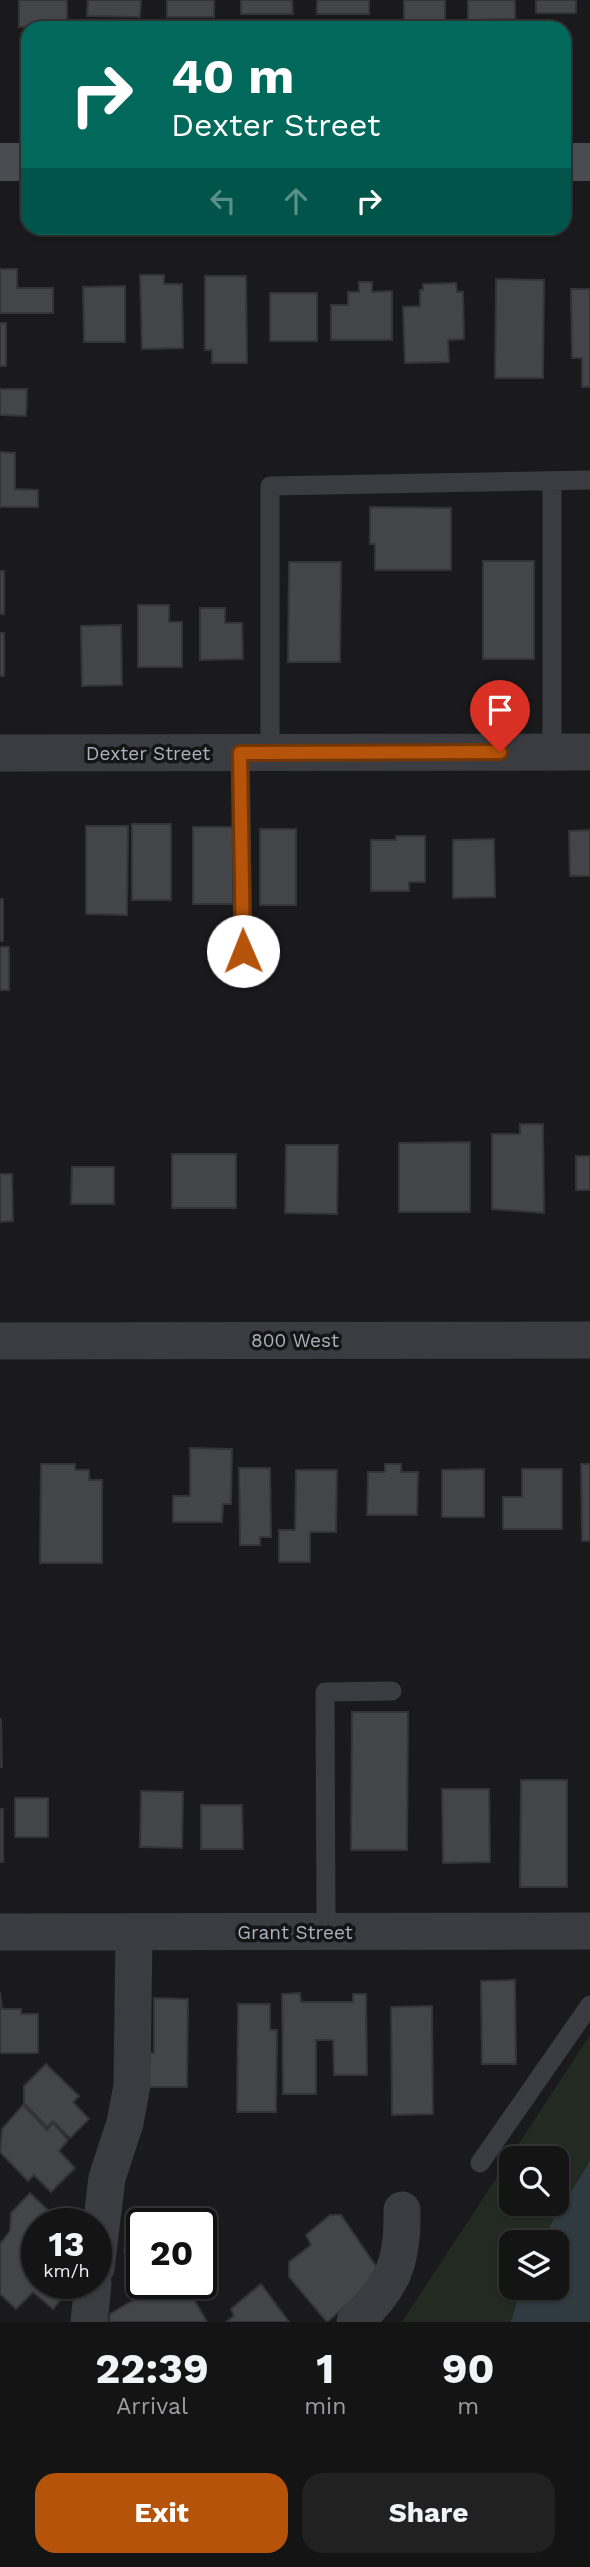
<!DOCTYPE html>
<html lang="en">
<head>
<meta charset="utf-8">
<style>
	:root { --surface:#141415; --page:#212122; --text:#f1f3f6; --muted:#9d9ea0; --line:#333334; --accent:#b45309 }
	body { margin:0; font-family:"Work Sans",sans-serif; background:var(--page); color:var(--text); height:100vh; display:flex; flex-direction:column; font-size:26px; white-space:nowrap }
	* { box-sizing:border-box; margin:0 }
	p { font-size:23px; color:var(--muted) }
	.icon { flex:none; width:38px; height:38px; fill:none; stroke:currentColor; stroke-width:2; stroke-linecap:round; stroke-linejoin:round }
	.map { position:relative; height:2322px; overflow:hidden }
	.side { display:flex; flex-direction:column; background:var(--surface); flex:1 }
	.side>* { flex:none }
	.banner { position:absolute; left:21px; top:21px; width:550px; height:214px; border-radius:21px; box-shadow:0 2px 5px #0004,0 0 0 2px var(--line); background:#00695c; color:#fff; overflow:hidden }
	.tools { position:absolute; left:499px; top:2146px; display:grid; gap:14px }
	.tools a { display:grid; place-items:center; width:70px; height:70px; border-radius:14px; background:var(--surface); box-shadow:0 2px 5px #0004,0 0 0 2px var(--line); font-size:35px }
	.speed { position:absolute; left:21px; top:2208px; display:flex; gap:14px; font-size:35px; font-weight:700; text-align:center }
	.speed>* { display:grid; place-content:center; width:91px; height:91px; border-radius:50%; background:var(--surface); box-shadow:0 2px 5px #0004,0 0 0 2px var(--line); line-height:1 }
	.speed small { font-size:18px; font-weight:400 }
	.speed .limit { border:4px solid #111; border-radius:10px; background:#fff; color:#111 }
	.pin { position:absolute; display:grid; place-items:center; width:60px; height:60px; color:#fff; margin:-72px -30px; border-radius:50% 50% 50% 0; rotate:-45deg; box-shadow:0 0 7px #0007 }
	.pin .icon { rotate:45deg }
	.me { position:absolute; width:77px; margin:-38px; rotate:359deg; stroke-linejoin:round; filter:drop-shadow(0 0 5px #0008) }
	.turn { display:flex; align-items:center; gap:24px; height:147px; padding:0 35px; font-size:32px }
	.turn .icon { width:91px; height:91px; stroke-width:2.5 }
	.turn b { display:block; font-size:49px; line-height:60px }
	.lanes { display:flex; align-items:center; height:66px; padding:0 35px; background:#0003; justify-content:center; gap:35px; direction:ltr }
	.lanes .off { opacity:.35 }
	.eta { display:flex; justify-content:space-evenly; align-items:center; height:119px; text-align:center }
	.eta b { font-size:42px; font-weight:700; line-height:49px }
	.button { display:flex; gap:14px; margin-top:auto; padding:14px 35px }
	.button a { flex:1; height:80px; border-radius:21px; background:var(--accent); color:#fff; font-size:28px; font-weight:700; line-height:80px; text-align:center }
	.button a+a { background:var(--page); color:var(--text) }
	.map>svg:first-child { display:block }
	.green { fill:#222a22; fill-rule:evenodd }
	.water { fill:#2f3a41 }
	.building { fill:#444549; stroke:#343438; stroke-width:2 }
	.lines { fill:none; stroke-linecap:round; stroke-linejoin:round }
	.service { stroke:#3b3c41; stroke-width:19 }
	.minor { stroke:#3b3c41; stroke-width:37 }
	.secondary { stroke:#494c51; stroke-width:38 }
	.route-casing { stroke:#753606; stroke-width:18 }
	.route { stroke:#b45309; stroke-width:12 }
	.labels { text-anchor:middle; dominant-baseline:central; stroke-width:7; stroke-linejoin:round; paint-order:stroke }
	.street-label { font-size:19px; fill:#acb2bc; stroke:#151517 }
</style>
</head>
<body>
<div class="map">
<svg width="590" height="2322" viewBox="0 0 590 2322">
	<rect width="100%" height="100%" fill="#1a1a1c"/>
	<path class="green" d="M590 2035V2322H402ZM511 2158H556V2203H511ZM511 2242H556V2287H511Z"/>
	<path class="water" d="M590 2161V2322H511L521 2287H556V2242H540Z"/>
	<path class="building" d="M19 0H67V27H19Z
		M88 0H141L140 17 87 16Z
		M167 0H214V17H167Z
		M241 0H292L293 14H241Z
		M317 0H369V14H317Z
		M404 0H445V20H404Z
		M468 0H515V19L468 20Z
		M536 0H576V13H536Z
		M0 269H17V288H53V313H0Z
		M140 275H164V284H182L183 348 142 349Z
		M205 276H246L247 363H212V350H205Z
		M496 279 544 280 543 378H495Z
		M359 282H372V292L392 291V340H331V305H348V292H359Z
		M456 283 457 292H463L464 339 448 340 449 362 405 363 403 307 420 306V290H423V284Z
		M125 286V342H84L83 287Z
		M571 289H590V387H582V358H572Z
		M270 293H317V341H270Z
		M0 323H6V366H0Z
		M0 389H27L26 416 0 415Z
		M0 452 15 453V489L38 490V507H0Z
		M370 507 451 508V570H375V544H370Z
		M483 561H534V659H483Z
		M289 562H341L340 662H288Z
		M0 571H4V614H0Z
		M138 605H169V622H182V667H138Z
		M200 608H225V623H242L243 659 200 660Z
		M121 625 122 685 82 686 81 626Z
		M0 633H4V676H0Z
		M132 824H171V900H132Z
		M86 826H128L127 915 86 914Z
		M193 827H233V904H193Z
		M260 829H296V905H260Z
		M590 830V876H570L569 831Z
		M396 836H425V882H409V891H371V840H396Z
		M494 839 495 897 453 898V840Z
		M0 899H3V941H0Z
		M0 947H9V990H0Z
		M520 1124H543L544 1213 492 1209V1134H520Z
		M470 1142V1212H399V1143Z
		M286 1145H338L337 1214 285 1213Z
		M172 1154H236V1208H172Z
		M576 1156H590V1190H576Z
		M72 1167H114V1204H71Z
		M0 1174H12L13 1221 0 1222Z
		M190 1448 232 1449 231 1504H223L222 1522H173V1496H190Z
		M41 1464H75V1470H89V1480H102V1563H40Z
		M385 1464H401V1472H418L417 1515H367L368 1472H385Z
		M581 1464H590V1541H582Z
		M239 1468H270L271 1537H260V1545H240Z
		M484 1469V1517H442V1470Z
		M522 1469H562V1529H503V1497H522Z
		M296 1470H337L336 1532H310V1562H279V1530H295Z
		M352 1712H408L407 1850H351Z
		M0 1719H1L2 1767H0Z
		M521 1780H567V1887H520Z
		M442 1789H489L490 1862 443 1863Z
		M141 1791 183 1792 182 1848 140 1847Z
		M15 1798H48V1837H15Z
		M201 1805H242L243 1849H201Z
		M0 1809H3V1862H0Z
		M515 1980 516 2064H482L481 1981Z
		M0 1992 2 2009H21V2014H38V2053H0Z
		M300 1993 301 2002H353V1994H366L367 2075H334L333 2040H316V2094H283L282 1994Z
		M154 1998 188 1999 187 2087H148V2053H154Z
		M238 2004H270V2030H277L276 2112H237Z
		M432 2006 433 2114 392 2115 391 2007Z
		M46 2064 79 2096 73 2102 89 2119 70 2138 53 2121 47 2127 24 2103V2086Z
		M23 2105 47 2130 53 2123 68 2140 59 2151 75 2168 51 2192 34 2175 28 2181 0 2152 2 2129Z
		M30 2193 62 2224H37V2284H74L53 2309 33 2292 16 2309 0 2294V2244L10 2231 11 2213Z
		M161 2215 166 2224H144Z
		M330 2215H341L382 2275 327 2322 289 2277V2262L311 2245 306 2235Z
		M198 2217 215 2245 201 2255V2224H184Z
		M142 2226V2284H185L207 2322H109L110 2314 142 2295V2281L124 2251 127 2234Z
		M261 2284 289 2322H226L234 2316 231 2309Z"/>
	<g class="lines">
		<path class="service" d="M552 481V752
			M240 753 243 951
			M270 753V486L590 480
			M326 1932 325 1692 392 1691
			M480 2163 590 2005"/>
		<path class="minor" d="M0 753 590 752
			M0 1341 590 1340
			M0 1932 590 1931
			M96 2268 107 2178 125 2123 132 2085 134 1933
			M89 2322 93 2284
			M355 2322C393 2285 403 2264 402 2210"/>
		<path class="secondary" d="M0 162H28
			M564 162H590"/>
	</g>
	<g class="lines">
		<defs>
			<path id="route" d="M243 951 240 753 500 752"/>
		</defs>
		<use href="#route" class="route-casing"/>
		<use href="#route" class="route"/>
	</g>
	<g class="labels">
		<g class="street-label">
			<text x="148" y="753">Dexter Street</text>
			<text x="295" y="1340">800 West</text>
			<text x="295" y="1932">Grant Street</text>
		</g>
	</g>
</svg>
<div class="tools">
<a><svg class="icon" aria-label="search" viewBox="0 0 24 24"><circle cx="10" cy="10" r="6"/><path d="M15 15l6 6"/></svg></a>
<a><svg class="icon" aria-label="layers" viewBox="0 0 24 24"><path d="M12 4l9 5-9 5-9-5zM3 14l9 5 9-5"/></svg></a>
</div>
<div class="speed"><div>13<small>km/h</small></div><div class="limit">20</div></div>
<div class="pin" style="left:500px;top:752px;background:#d93025"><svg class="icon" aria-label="arrive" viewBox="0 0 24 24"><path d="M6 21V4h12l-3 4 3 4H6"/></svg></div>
<svg class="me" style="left:243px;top:951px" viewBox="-20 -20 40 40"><circle r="19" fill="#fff"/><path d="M0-13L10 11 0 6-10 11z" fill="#b45309"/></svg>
<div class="banner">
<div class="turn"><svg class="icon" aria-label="right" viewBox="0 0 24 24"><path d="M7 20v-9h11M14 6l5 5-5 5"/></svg><div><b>40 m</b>Dexter Street</div></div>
<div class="lanes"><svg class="icon off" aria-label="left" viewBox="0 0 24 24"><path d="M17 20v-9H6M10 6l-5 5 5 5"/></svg><svg class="icon off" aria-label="ahead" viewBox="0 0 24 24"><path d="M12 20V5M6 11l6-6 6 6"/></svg><svg class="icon" aria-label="right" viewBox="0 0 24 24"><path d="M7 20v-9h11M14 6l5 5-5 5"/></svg></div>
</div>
</div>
<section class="side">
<div class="eta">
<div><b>22:39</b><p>Arrival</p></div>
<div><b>1</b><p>min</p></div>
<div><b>90</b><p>m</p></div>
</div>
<div class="button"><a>Exit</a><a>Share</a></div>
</section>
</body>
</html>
